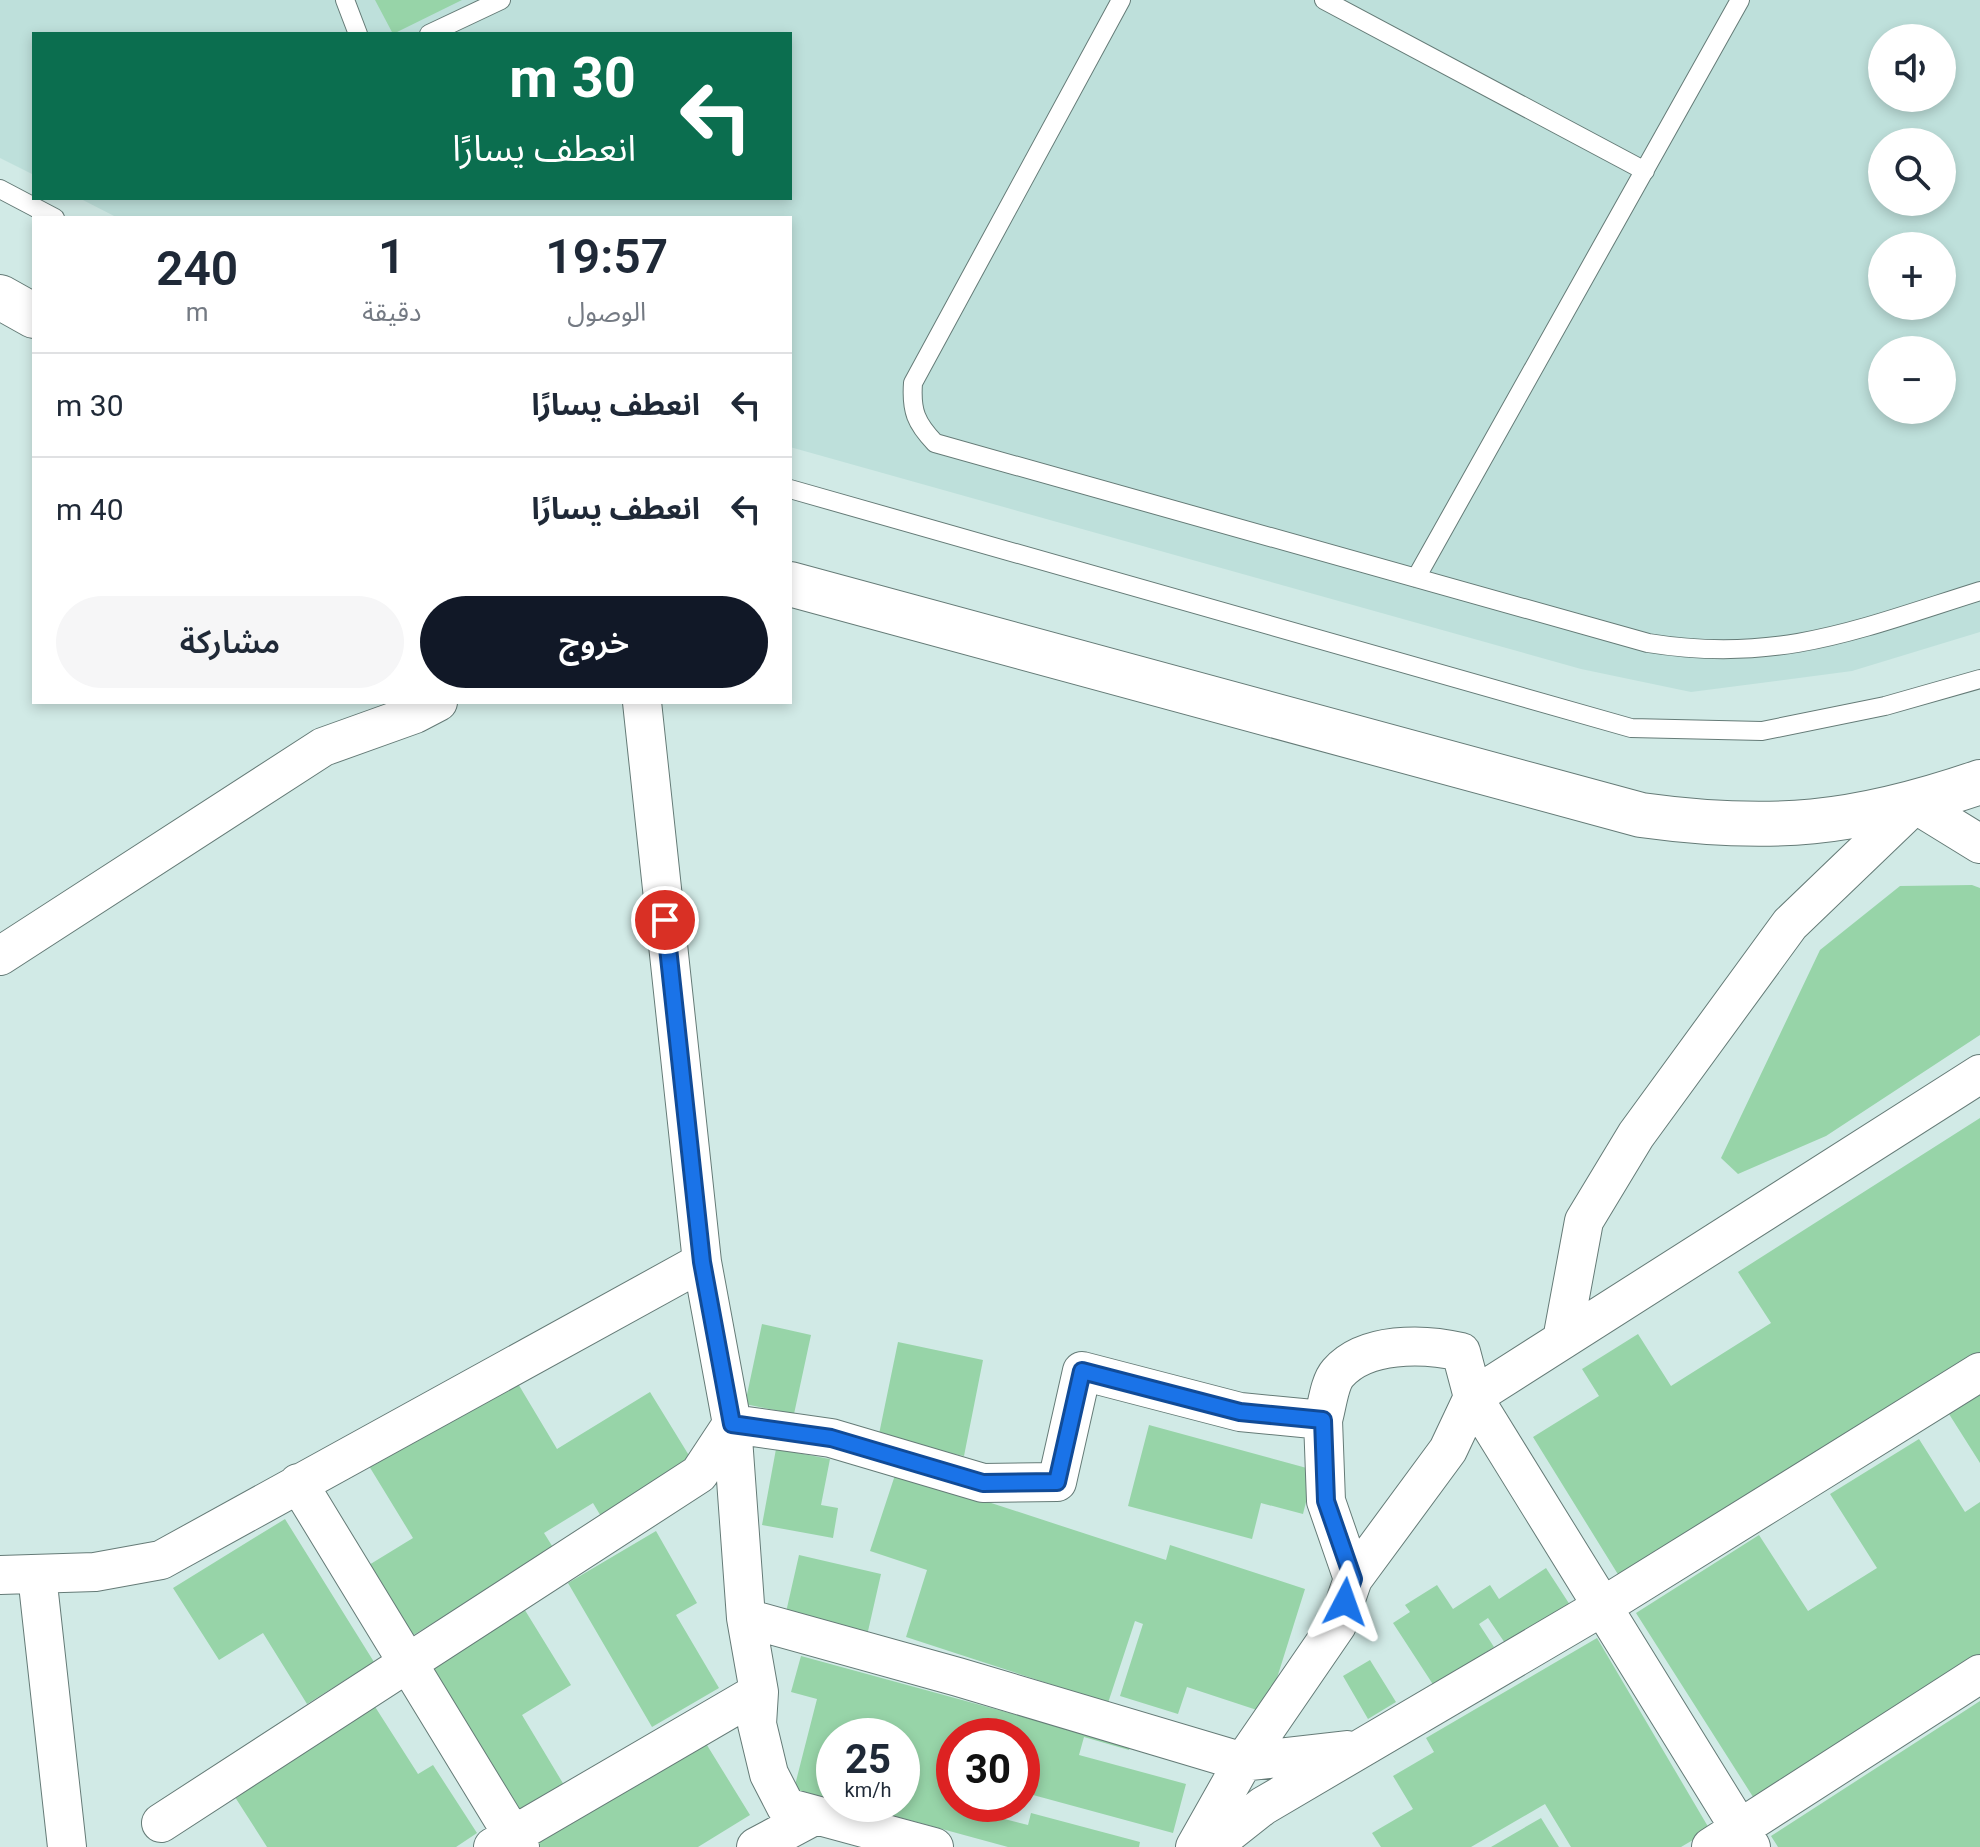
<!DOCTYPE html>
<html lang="ar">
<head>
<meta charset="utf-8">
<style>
	:root { --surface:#fff; --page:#f6f6f7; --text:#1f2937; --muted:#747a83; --line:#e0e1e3; --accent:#111827 }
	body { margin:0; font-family:Roboto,"Noto Sans Arabic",sans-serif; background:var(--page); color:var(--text); direction:rtl; height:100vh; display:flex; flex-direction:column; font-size:30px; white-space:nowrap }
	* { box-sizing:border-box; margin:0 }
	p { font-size:26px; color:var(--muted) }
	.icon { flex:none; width:44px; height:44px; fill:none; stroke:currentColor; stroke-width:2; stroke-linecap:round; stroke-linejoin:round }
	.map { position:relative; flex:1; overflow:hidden; direction:ltr }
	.sheet { position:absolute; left:32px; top:216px; width:760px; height:488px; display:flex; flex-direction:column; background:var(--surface); border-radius:0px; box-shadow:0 4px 12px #0003; direction:rtl }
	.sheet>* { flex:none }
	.banner { position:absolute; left:32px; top:32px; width:760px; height:168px; border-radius:0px; box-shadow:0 4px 12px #0003; direction:rtl; background:#0b6e4f; color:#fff; overflow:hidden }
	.tools { position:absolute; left:1868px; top:24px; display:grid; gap:16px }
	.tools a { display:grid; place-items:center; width:88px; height:88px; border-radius:50%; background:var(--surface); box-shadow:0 4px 12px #0003; font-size:40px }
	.speed { position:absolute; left:816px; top:1718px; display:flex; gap:16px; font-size:40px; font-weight:700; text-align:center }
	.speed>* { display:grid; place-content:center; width:104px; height:104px; border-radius:50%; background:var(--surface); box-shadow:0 4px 12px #0003; line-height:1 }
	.speed small { font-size:20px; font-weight:400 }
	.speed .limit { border:12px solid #d22; background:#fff; color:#111 }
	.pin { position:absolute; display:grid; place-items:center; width:68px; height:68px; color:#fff; margin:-34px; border:4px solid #fff; border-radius:50%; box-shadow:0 2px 8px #0007 }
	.me { position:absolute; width:88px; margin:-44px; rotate:4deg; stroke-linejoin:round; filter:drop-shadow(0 0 6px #0008) }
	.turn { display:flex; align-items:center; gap:28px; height:168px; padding:0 24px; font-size:36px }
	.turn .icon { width:104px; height:104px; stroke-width:2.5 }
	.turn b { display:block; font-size:56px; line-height:68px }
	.eta { display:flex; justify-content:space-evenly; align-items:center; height:136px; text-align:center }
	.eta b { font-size:48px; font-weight:600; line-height:56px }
	.action { display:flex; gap:16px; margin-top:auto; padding:16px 24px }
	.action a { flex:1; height:92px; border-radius:48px; background:var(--accent); color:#fff; font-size:32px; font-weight:600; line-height:92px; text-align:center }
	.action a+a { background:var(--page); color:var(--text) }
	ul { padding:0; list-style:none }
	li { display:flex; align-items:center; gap:24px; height:104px; padding:0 24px; border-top:2px solid var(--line) }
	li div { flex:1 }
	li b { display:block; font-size:30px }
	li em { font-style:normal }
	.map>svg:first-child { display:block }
	.built { fill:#bee0db; fill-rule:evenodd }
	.building { fill:#97d4a8 }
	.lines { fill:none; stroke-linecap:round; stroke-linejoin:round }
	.service-casing { stroke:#657b77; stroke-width:20 }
	.minor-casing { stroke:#657b77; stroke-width:40 }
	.tertiary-casing { stroke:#657b77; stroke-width:46 }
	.service { stroke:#fff; stroke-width:18 }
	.minor { stroke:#fff; stroke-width:38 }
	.tertiary { stroke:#fff; stroke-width:44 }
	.route-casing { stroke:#114b97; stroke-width:20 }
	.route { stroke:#1a73e8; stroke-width:14 }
</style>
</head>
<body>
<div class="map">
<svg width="1980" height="1847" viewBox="0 0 1980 1847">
	<rect width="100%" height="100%" fill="#d1eae6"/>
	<path class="built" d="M0 0H1980V632L1852 671 1691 692 1581 669 790 447V218H118L79 198H790V34H34V175L0 158ZM1882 38H1942V98H1882ZM1882 142H1942V202H1882ZM1882 246H1942V306H1882ZM1882 350H1942V410H1882Z"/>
	<path class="building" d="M375 0H462L393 34Z
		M1972 885 1980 888V1035L1826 1136 1738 1174 1721 1158 1820 950 1900 886Z
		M1980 1118V1352L1619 1576 1533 1437 1599 1396 1582 1369 1638 1334 1671 1386 1771 1323 1738 1272Z
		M762 1324 811 1335 794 1414 745 1404Z
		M898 1342 983 1360 964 1456 878 1439Z
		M514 1377 557 1449 650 1392 693 1462 602 1518 593 1503 544 1533 554 1549 407 1639 364 1568 413 1538 369 1466Z
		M1980 1395V1463L1949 1414Z
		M1149 1425 1314 1470 1303 1514 1261 1503 1252 1539 1128 1506Z
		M1919 1439 1965 1512 1980 1502V1657L1755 1800 1636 1613 1759 1535 1808 1611 1877 1568 1830 1494Z
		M776 1449 830 1459 821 1505 838 1508 833 1538 762 1525Z
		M896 1472 1166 1560 1170 1545 1305 1589 1266 1713 1187 1687 1178 1714 1120 1696 1143 1624 1135 1621 1108 1703 906 1637 927 1570 870 1551Z
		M285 1519 374 1662 307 1704 263 1633 219 1660 173 1588Z
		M656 1531 697 1603 676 1615 719 1688 652 1727 568 1583Z
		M799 1555 881 1574 866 1640 784 1621Z
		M1546 1568 1570 1605 1507 1646 1488 1618 1479 1624 1494 1647 1434 1686 1393 1623 1410 1612 1405 1605 1437 1585 1453 1609 1490 1585 1499 1599Z
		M523 1607 571 1685 522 1715 564 1785 511 1817 420 1670Z
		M1597 1638 1710 1830 1681 1847H1571L1545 1804 1471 1847H1381L1372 1833 1413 1809 1393 1776 1434 1752 1426 1738Z
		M801 1656 1130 1746 1129 1750 1084 1737 1079 1755 1186 1784 1173 1833 1022 1792V1736H954V1804H992L989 1815 1028 1825 1031 1813 1140 1842 1139 1847H1008L854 1805 902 1804V1736H834V1800L794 1789 817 1699 791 1692Z
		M1370 1660 1396 1702 1368 1719 1343 1676Z
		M1980 1701V1847H1778L1771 1836Z
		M372 1702 418 1774 433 1765 477 1833 456 1847H267L233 1794Z
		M702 1737 750 1815 698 1847H535L532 1841Z
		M1541 1818 1559 1847H1491Z"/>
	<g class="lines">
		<defs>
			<path id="service" d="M345 0 358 34
				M1121 0 913 383C911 411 916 423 935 443L1648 643C1778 664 1859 629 1980 591
				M1324 0 1645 171
				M429 34 501 0
				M0 189 55 218
				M790 489 1631 728 1762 731 1885 706 1980 679
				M1416 578 1740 0"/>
			<path id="minor" d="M0 956 323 747 415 714 438 702
				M1562 1340 1584 1221 1636 1135 1790 924 1915 804 1980 844
				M1323 1420 1326 1501 1353 1579
				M298 1483 520 1847
				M0 1575 95 1572 161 1560 702 1262
				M37 1575 67 1847
				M746 1618 958 1677 1243 1762 1347 1750
				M161 1823 699 1474 732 1424 702 1262 642 702
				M493 1847 759 1692
				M756 1847 812 1817
				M934 1847 786 1807 769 1774 757 1724 759 1692 746 1618 732 1424 831 1438 983 1483 1057 1482 1082 1371 1240 1412 1323 1420C1327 1407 1329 1383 1338 1373 1365 1342 1423 1343 1461 1352L1473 1397 1448 1450 1353 1579 1337 1625 1243 1762 1195 1847
				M1211 1847 1263 1806 1605 1605 1980 1372
				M1711 1847 1980 1674
				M1751 1847 1473 1397 1980 1074"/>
			<path id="tertiary" d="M0 297 34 316
				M790 584 1641 815C1772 833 1855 825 1980 782"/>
		</defs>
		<use href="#service" class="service-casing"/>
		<use href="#minor" class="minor-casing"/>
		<use href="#tertiary" class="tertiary-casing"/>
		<use href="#service" class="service"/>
		<use href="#minor" class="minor"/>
		<use href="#tertiary" class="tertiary"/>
	</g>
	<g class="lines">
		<defs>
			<path id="route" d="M665 920 702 1262 732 1424 831 1438 983 1483 1057 1482 1082 1371 1240 1412 1323 1420 1326 1501 1353 1579 1345 1602"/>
		</defs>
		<use href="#route" class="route-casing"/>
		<use href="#route" class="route"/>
	</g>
</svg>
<div class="tools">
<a><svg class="icon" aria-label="sound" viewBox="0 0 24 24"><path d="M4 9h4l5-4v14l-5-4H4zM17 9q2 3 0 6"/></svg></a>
<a><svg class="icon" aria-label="search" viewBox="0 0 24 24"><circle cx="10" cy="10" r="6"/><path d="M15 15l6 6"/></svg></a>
<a>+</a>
<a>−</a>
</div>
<div class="speed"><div>25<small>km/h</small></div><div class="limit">30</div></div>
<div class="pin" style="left:665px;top:920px;background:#d93025"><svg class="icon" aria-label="arrive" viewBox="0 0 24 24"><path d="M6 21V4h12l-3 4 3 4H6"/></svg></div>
<svg class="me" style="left:1345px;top:1602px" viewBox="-20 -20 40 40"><path d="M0-17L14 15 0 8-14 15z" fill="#1a73e8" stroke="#fff" stroke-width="4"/></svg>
<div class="banner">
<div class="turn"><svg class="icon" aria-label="left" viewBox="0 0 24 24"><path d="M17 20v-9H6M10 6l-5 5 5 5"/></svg><div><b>30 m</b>انعطف يسارًا</div></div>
</div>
<section class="sheet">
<div class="eta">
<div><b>19:57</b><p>الوصول</p></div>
<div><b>1</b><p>دقيقة</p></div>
<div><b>240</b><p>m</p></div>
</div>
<ul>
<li><svg class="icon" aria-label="left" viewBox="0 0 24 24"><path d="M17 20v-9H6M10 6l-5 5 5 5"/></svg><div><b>انعطف يسارًا</b></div><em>30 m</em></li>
<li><svg class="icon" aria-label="left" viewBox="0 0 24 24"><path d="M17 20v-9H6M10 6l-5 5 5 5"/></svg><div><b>انعطف يسارًا</b></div><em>40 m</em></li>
</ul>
<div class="action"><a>خروج</a><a>مشاركة</a></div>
</section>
</div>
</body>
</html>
